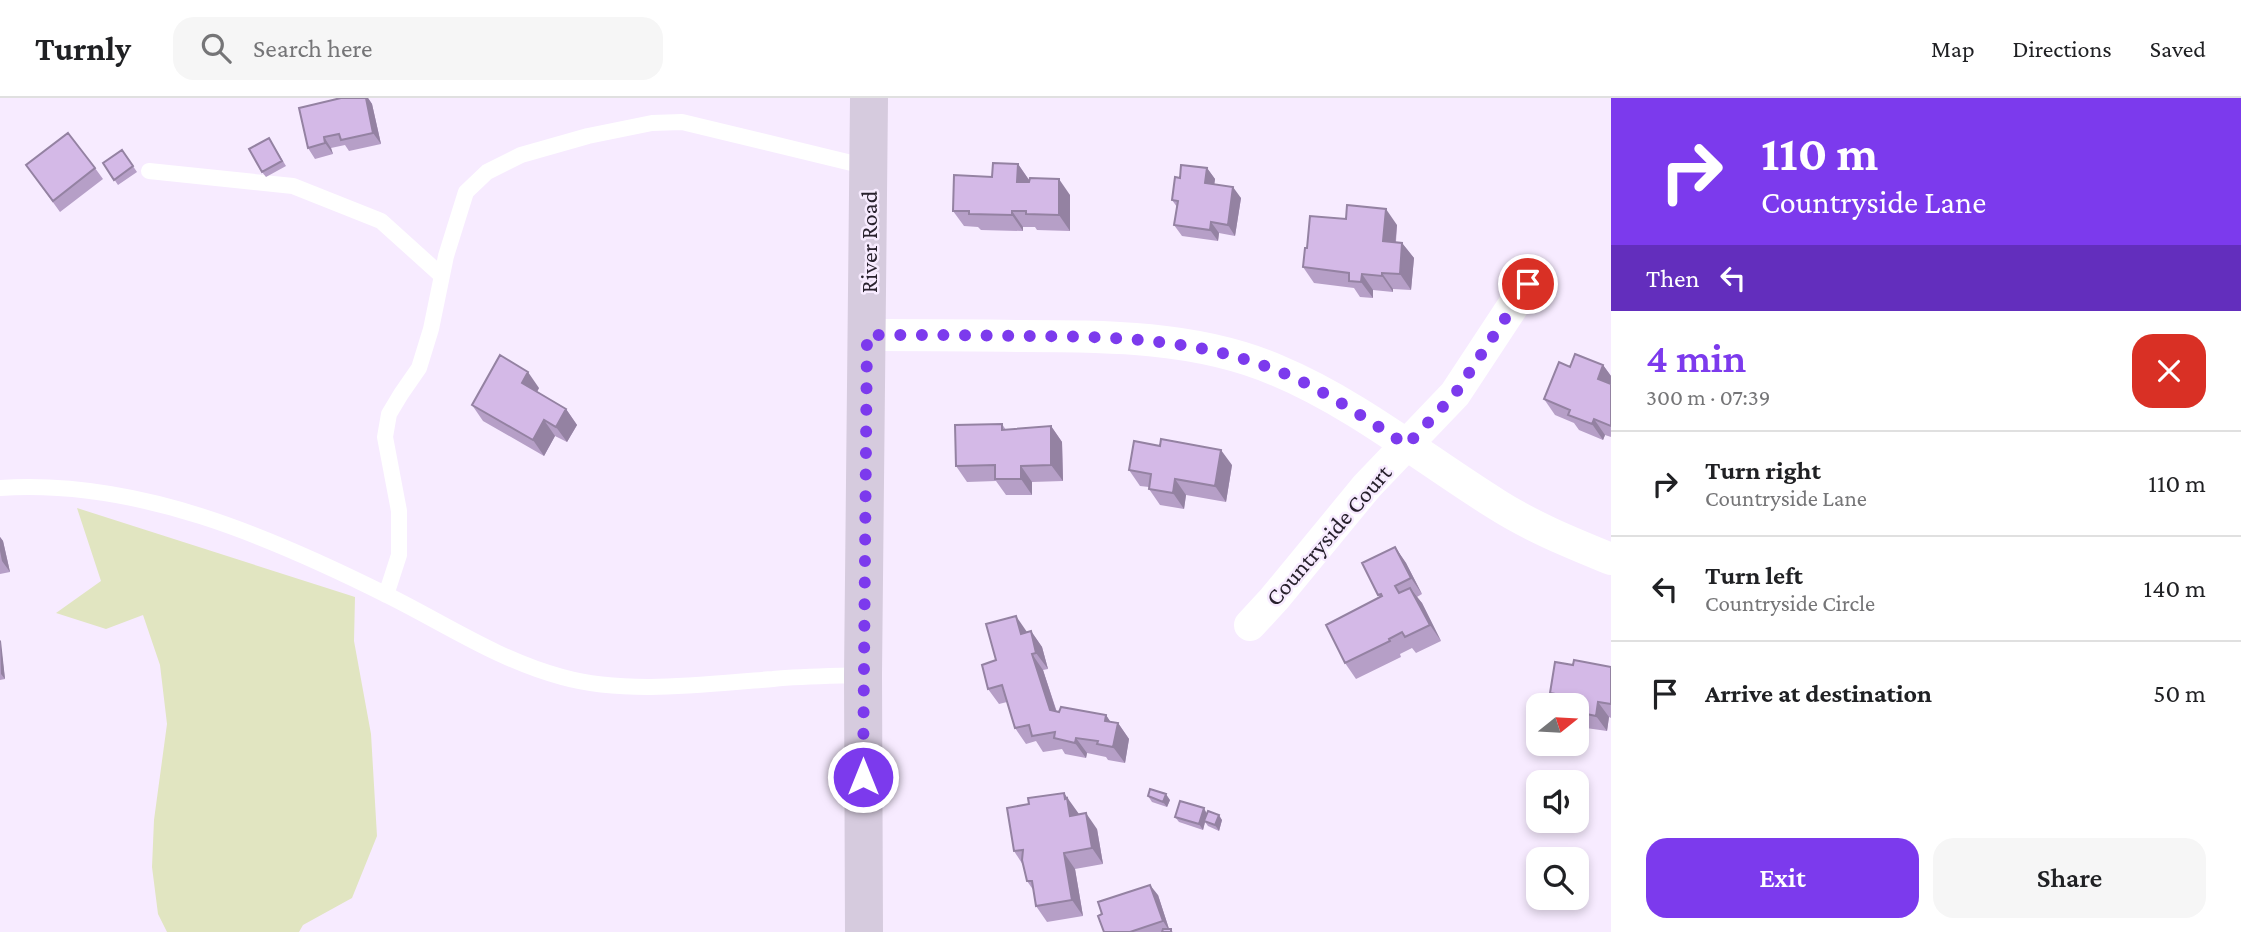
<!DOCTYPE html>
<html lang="en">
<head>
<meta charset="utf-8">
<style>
	:root { --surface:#fff; --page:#f6f6f6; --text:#202124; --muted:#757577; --line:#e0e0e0; --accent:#7c3aed }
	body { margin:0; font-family:"Crimson Pro",serif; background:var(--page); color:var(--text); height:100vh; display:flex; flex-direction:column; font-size:26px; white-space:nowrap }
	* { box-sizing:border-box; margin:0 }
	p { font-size:23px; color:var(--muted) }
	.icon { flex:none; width:38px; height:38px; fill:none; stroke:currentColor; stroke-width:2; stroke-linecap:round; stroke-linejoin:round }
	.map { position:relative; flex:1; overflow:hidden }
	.details { display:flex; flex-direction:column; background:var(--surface); width:630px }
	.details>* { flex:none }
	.hud { background:#7c3aed; color:#fff; overflow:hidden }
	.needle { width:46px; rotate:72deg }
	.controls { position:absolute; left:1526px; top:595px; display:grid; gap:14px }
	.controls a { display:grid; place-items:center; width:63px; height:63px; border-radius:14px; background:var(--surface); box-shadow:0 4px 10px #0003; font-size:35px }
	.pin { position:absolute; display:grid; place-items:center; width:60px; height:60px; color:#fff; margin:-30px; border:4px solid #fff; border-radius:50%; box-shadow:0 2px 7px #0007 }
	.me { position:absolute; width:77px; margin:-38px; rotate:0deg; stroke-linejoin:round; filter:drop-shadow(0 0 5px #0008) }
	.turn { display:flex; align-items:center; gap:24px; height:147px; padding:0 35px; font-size:32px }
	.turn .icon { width:91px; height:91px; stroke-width:2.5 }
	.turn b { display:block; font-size:49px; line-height:60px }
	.then { display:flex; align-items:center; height:66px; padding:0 35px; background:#0003; gap:14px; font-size:26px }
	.round { display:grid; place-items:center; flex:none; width:74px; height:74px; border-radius:21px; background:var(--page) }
	.summary { display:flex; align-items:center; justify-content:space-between; height:119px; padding:0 35px }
	h1 { font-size:42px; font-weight:600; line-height:52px; color:var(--accent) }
	.action { display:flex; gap:14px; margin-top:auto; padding:14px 35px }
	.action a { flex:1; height:80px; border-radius:21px; background:var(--accent); color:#fff; font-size:28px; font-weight:600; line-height:80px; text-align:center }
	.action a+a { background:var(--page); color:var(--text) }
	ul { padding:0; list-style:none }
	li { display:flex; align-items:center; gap:21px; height:105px; padding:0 35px; border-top:2px solid var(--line) }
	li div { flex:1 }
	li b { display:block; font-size:26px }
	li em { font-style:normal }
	header { display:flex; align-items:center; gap:42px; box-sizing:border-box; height:98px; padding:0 35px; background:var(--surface); border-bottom:2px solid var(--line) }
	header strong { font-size:33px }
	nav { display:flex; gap:38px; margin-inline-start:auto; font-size:24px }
	.search { width:490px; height:63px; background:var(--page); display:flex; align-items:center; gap:18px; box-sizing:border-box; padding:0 24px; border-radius:21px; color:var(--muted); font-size:26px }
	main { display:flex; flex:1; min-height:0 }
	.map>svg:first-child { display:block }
	.green { fill:#e1e5c1 }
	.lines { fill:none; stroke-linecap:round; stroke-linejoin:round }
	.service { stroke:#fff; stroke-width:16 }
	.minor { stroke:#fff; stroke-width:32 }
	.secondary { stroke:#d6cbde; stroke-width:38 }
	.wall { fill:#b69fc7 }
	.shaded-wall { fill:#9482a2 }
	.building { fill:#d4b9e7; stroke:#9482a2; stroke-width:2 }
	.route { stroke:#7c3aed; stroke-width:12; stroke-dasharray:0 21.6 }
	.labels { text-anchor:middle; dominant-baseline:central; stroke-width:5; stroke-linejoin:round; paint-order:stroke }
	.street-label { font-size:24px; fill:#28212d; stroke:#f7ebff }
</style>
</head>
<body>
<header>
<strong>Turnly</strong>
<div class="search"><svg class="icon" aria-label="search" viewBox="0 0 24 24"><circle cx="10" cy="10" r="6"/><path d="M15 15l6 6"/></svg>Search here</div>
<nav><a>Map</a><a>Directions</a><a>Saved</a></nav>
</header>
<main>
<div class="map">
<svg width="1611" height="834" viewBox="0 0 1611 834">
	<rect width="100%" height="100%" fill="#f7ebff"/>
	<path class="green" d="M77 410 355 499 354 543 371 636 377 738 352 800 303 827 299 834H167L158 816 152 769 154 722 167 626 160 567 143 517 106 531 56 515 101 483Z"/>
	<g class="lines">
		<path class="service" d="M149 73 293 88 381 123 442 178
			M0 390C137 381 269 438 389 498 447 527 499 562 562 579 627 597 706 586 773 581 803 578 833 578 863 577
			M386 497 399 457V413L385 339 389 316 401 296 419 270 431 231 446 158 466 94 487 74 521 57 588 38 652 25 682 24 868 69"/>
		<path class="minor" d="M867 237C918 237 969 237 1020 238 1105 238 1197 238 1276 272 1355 305 1424 361 1496 406 1532 429 1572 445 1611 461
			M1250 527 1274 501 1367 388 1455 296 1528 185"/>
		<path class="secondary" d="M864 834 863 577 869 0"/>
	</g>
	<path class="wall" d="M341 0H368L372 6 381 46 349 53 345 47 331 50 333 56 315 61 308 50Z
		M269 40 286 68 266 79 262 74Z
		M122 52 137 74 118 87 103 65Z
		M1018 66 1029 82 1070 97V133L1037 132 1035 129H1023V133L981 132 978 129 964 128 953 113 992 79Z
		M26 67 95 70 103 81 60 114Z
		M1207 70 1215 81 1214 87 1241 100 1235 138 1219 135 1218 143 1182 138 1174 127 1177 109 1172 102 1180 80Z
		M1397 127 1396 144 1402 145 1414 160 1411 192 1393 191V194L1373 192V200L1360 199 1354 190 1314 185 1303 169 1307 150Z
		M1603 267 1611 278V339L1605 337 1603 342 1579 332 1574 325 1555 317 1544 301 1570 269Z
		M539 290 537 294 566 311 577 327 567 344 555 338 544 358 483 323 472 307Z
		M1002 326 1006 332 1051 328 1062 344 1063 383 1032 384V397H1006L996 383 967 384 956 368Z
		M1232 367 1226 404 1186 397 1184 411 1160 407 1149 391V389L1140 388 1129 372Z
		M0 439 3 443 10 474 0 476Z
		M1395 449 1406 465 1422 496 1417 499 1422 505 1441 543 1416 555 1412 550 1400 556 1401 559 1356 581 1345 565 1380 500 1378 497Z
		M1031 533 1042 549 1048 571 1043 572 1057 614 1106 617 1110 624 1118 625 1129 641 1125 665 1108 662 1106 659 1087 655 1086 660 1065 656 1062 651 1043 654 1036 643 1026 646 1015 630 1007 604 999 606 988 591 996 562 1027 534Z
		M0 542 5 581 0 582Z
		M1573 567 1611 569V620L1609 619 1607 633 1579 629 1577 625V607H1558L1550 595Z
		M1148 698 1170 702 1167 709 1152 704Z
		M1207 715 1222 722 1219 733 1208 728 1205 724 1203 732 1179 724 1175 719Z
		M1097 731 1103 766 1075 771 1083 818 1047 824 1036 808 1034 793 1027 783 1023 767 1014 753Z
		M1158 797 1169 831 1173 834H1104Z"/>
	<path class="shaded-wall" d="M366 0H368L372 6 381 46 373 35Z
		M324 39 331 50 333 56 325 45Z
		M1018 66 1029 82 1028 99 1017 84Z
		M1207 70 1215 81 1213 96 1205 85Z
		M1059 81 1070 97V133L1059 117Z
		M1233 89 1241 100 1235 138 1228 127Z
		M1386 111 1397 127 1394 159 1383 143Z
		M1012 113 1023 129V133L1012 117Z
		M1211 124 1219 135 1218 143 1210 132Z
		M1402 145 1414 160 1411 192 1400 176Z
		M1382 175 1393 191V194L1382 178Z
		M1362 176 1373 192V200L1361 184Z
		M1603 267 1611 278V292L1598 281Z
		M528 274 539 290 533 301 522 285Z
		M566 311 577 327 567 344 556 329Z
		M1594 321 1605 337 1603 342 1592 326Z
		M544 322 555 338 544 358 533 342Z
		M1051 328 1062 344 1063 383 1051 367Z
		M1221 352 1232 367 1226 404 1215 388Z
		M1021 368 1032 384V397L1021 381Z
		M1175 381 1186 397 1184 411 1173 395Z
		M0 439 3 443 10 474 2 463 0 453Z
		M1395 449 1406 465 1422 496 1411 480Z
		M1410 490 1422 505 1441 543 1430 527Z
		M1016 518 1027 534 1021 536Z
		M1031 533 1042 549 1048 571 1036 555Z
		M0 542 1 543 5 581 1 576Z
		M1032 556 1043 572 1061 628 1050 612Z
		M1598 604 1609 619 1607 633 1596 618Z
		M1106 617 1116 632 1118 625 1129 641 1125 665 1113 649 1105 623Z
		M1076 640 1087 655 1086 660 1075 645Z
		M1064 695 1079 716 1082 734 1070 718Z
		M1166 696 1170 702 1167 709 1163 704Z
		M1204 710 1207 716 1203 732 1199 726Z
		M1086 715 1097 731 1103 766 1092 750Z
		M1219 717 1222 722 1219 733 1215 727Z
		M1064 755 1075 771 1083 818 1072 802Z
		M1150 787 1158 797 1170 834 1163 823Z"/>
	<path class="building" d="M341 0H366L373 35 341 42 339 36 324 39 325 45 308 50 299 10Z
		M68 35 95 70 53 103 26 67Z
		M269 40 282 63 262 74 249 51Z
		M122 52 133 68 114 82 103 65Z
		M993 65 1018 66 1017 84H1029L1030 80 1059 81V117L1026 116V113H1012V117L969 116V113H953L954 77 992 79Z
		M1181 67 1207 70 1205 85 1233 89 1228 127 1211 124 1210 132 1174 127 1178 103 1172 102 1175 79 1180 80Z
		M1347 107 1386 111 1383 143 1402 145 1400 176 1382 175V178L1362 176 1361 184 1349 183V175L1303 169 1305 150H1307L1310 118 1346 121Z
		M1575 256 1603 267 1598 281 1611 286V328L1594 321 1592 326 1568 317 1570 312 1544 301 1559 264 1570 269Z
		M500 257 528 274 522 285 566 311 556 329 544 322 533 342 472 307Z
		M1002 326V332L1051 328V367L1021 368V381H995V367L956 368 955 327Z
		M1161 341 1221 352 1215 388 1175 381 1173 395 1149 391 1151 376 1129 372 1134 343 1160 348Z
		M1395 449 1411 480 1395 488 1399 495 1410 490 1430 527 1405 539 1402 534 1389 541 1390 543 1345 565 1326 527 1382 498 1381 496 1378 497 1362 465Z
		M1016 518 1021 536 1031 533 1036 555 1032 556 1050 612 1059 614 1061 609 1106 617 1105 623 1118 625 1113 649 1097 646 1098 643 1076 640 1075 645 1054 640 1055 634 1032 638 1029 627 1015 630 1002 587 988 591 982 567 996 562 986 526Z
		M1574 562 1611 569V606L1598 604 1596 618 1577 614V607H1569L1571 599 1550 595 1555 564 1573 567Z
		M1150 691 1166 696 1163 704 1148 698Z
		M1064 695 1065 701 1067 700 1070 718 1086 715 1092 750 1064 755 1072 802 1036 808 1032 783H1027L1022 762 1023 752 1014 753 1007 710 1029 706 1028 700Z
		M1180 703 1204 710 1199 726 1175 719Z
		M1208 713 1219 717 1215 727 1204 723Z
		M1150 787 1163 823 1130 834H1104L1098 818 1102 816 1098 804Z
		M1163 831H1171V834H1162Z"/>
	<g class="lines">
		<path class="route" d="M863 679 867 237C919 237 970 237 1021 238 1106 238 1194 240 1273 271 1321 289 1364 320 1407 347L1455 296 1528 186"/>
	</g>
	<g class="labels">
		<g class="street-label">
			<text transform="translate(868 144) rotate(-90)">River Road</text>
			<text transform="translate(1328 437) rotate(-49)">Countryside Court</text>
		</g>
	</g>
</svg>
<div class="controls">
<a><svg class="needle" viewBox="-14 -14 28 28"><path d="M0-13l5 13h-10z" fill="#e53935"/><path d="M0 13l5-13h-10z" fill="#757577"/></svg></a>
<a><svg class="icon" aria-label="sound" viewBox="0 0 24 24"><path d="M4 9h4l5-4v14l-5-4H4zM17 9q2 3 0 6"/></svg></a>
<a><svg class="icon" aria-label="search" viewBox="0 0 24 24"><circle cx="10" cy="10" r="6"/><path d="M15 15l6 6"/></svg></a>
</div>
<div class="pin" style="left:1528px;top:186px;background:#d93025"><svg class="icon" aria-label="arrive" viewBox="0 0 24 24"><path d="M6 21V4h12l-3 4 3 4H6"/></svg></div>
<svg class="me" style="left:863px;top:679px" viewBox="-20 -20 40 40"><circle r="17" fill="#7c3aed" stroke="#fff" stroke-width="3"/><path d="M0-11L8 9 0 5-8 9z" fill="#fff"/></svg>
</div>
<section class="details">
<div class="hud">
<div class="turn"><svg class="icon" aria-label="right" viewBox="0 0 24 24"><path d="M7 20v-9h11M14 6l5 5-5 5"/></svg><div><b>110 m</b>Countryside Lane</div></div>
<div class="then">Then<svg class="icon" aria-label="left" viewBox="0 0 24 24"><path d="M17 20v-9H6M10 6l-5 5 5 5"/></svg></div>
</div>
<div class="summary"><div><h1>4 min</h1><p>300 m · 07:39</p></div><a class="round" style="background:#d93025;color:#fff"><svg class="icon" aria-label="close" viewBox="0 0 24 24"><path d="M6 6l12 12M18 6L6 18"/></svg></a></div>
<ul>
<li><svg class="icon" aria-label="right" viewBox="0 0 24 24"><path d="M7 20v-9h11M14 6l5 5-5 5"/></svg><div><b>Turn right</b><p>Countryside Lane</p></div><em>110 m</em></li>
<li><svg class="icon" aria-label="left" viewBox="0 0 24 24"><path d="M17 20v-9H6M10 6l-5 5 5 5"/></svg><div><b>Turn left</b><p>Countryside Circle</p></div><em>140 m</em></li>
<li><svg class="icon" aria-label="arrive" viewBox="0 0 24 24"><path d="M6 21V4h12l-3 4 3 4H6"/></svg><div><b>Arrive at destination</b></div><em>50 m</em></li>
</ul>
<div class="action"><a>Exit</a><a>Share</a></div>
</section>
</main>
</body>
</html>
